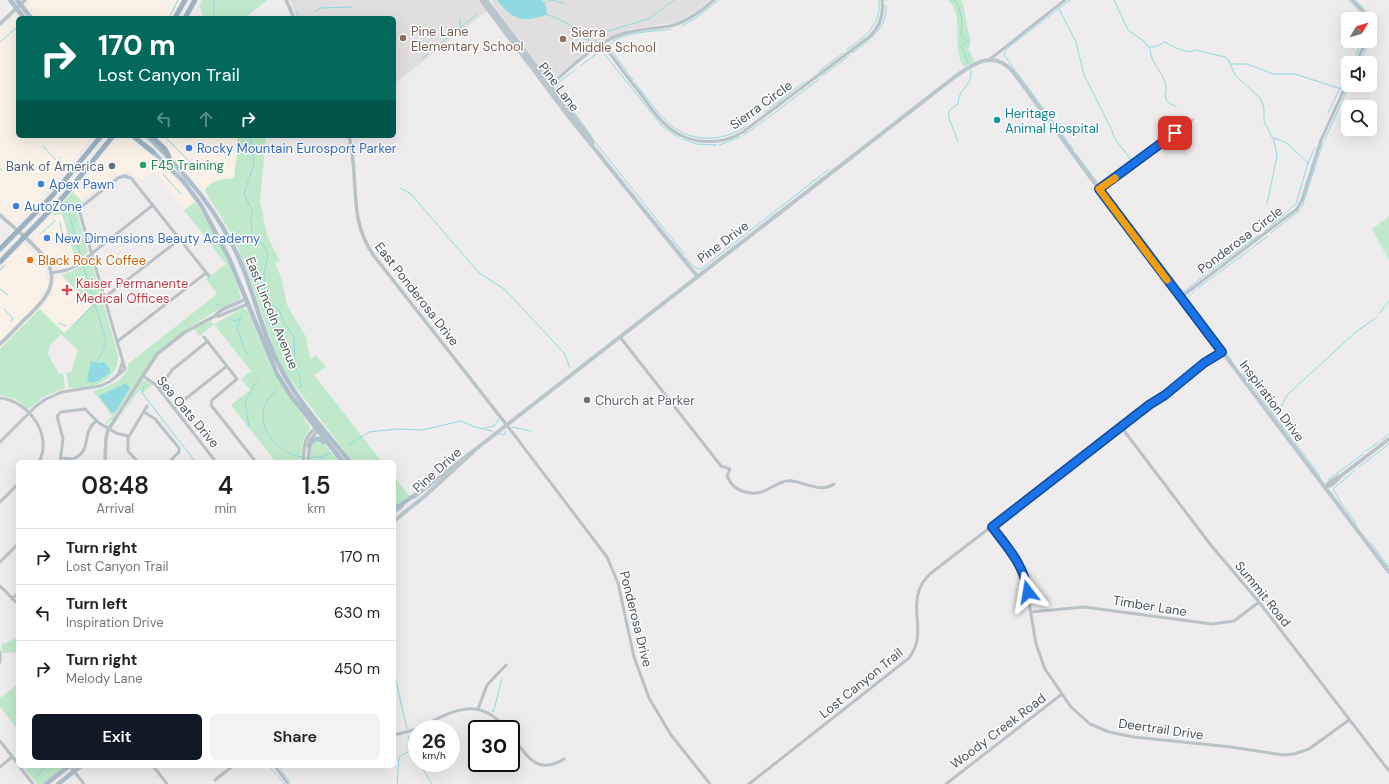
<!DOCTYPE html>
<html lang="en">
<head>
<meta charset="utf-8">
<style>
	:root { --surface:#fff; --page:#f2f2f2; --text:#202124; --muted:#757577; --line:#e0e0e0; --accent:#111827 }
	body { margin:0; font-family:"DM Sans",sans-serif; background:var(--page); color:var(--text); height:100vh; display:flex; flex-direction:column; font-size:15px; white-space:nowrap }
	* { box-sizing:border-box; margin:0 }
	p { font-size:13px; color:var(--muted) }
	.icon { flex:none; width:22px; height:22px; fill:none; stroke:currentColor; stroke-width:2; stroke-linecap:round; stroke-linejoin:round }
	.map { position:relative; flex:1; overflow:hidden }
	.details { position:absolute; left:16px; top:460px; width:380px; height:308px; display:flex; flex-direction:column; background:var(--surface); border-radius:6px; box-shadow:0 4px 16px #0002 }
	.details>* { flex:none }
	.hud { position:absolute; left:16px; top:16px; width:380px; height:122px; border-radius:6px; box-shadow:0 4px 16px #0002; background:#00695c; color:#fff; overflow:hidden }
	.needle { width:26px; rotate:52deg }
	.controls { position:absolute; left:1341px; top:12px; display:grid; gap:8px }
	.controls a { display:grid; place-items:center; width:36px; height:36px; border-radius:6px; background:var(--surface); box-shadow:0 4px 16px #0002; font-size:20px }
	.speed { position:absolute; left:408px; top:720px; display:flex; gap:8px; font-size:20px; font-weight:700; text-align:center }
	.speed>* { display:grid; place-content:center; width:52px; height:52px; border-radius:50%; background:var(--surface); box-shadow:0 4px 16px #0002; line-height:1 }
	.speed small { font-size:10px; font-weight:400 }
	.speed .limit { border:2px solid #111; border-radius:6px; background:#fff; color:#111 }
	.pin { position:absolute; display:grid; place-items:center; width:34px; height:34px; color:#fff; margin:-17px; border-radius:8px; box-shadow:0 2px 6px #0006 }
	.me { position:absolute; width:44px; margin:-22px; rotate:346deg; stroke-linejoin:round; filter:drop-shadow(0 0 3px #0008) }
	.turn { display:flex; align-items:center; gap:14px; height:84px; padding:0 16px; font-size:18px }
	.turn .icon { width:52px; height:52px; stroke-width:2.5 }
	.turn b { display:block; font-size:28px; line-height:34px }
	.lanes { display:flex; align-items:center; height:38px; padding:0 16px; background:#0003; justify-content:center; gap:20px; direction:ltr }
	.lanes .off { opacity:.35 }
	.eta { display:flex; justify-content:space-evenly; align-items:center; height:68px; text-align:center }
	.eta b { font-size:24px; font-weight:600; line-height:28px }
	.action { display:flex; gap:8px; margin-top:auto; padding:8px 16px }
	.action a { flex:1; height:46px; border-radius:6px; background:var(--accent); color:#fff; font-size:16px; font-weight:600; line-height:46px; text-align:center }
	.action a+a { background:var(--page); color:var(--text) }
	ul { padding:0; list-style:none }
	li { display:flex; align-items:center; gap:12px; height:56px; padding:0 16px; border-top:1px solid var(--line) }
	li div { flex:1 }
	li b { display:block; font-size:15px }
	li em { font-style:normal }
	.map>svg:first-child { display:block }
	.commercial { fill:#f9f1e6 }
	.education { fill:#e0dede }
	.green { fill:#bfe9ca }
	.water { fill:#90d9e1 }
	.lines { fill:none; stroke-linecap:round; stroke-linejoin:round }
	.stream { stroke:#90d9e1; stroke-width:1 }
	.minor { stroke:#b9c2c7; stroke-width:3 }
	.tertiary { stroke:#b9c2c7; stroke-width:3.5 }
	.secondary { stroke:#bac5cc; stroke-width:4 }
	.primary { stroke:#afbfc9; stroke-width:4.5 }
	.trunk { stroke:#9cb2c0; stroke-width:5 }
	.route-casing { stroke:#114b97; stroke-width:10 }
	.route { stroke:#1a73e8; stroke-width:7 }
	.slow { stroke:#f59e0b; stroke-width:7 }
	.education-dot { fill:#8d6e63; stroke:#fff; stroke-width:1.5 }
	.culture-dot { fill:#0f9aa8; stroke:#fff; stroke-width:1.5 }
	.shop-dot { fill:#3f7fe0; stroke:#fff; stroke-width:1.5 }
	.leisure-dot { fill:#2e9e5b; stroke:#fff; stroke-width:1.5 }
	.service-dot { fill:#5c6f8a; stroke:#fff; stroke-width:1.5 }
	.food-dot { fill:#e8710a; stroke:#fff; stroke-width:1.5 }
	.health-dot { fill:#e0444e; stroke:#fff; stroke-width:1.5 }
	.worship-dot { fill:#6b7280; stroke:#fff; stroke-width:1.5 }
	.labels { text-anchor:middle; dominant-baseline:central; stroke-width:3; stroke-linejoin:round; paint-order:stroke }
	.education-label { font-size:13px; fill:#785e54; stroke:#fff; text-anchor:start }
	.street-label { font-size:13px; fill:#475157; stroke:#fff }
	.culture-label { font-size:13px; fill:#0d838f; stroke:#fff; text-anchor:start }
	.shop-label { font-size:13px; fill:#366cbe; stroke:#fff; text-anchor:start }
	.leisure-label { font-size:13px; fill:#27864d; stroke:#fff; text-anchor:start }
	.service-label { font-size:13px; fill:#4e5e75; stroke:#fff; text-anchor:end }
	.food-label { font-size:13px; fill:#c56008; stroke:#fff; text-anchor:start }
	.health-label { font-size:13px; fill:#be3a42; stroke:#fff; text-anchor:start }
	.worship-label { font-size:13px; fill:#5b616d; stroke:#fff; text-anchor:start }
</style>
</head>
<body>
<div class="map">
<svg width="1389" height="784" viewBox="0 0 1389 784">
	<rect width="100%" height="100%" fill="#efeced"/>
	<path class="commercial" d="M31 0H181L171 18H36L27 7Z
		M13 17 18 18V136H93L54 184 19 222 13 223 0 210V29Z
		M152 136H237L238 146 234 180 246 269 229 230 205 191Z
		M122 137H129L134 140 179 182 195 202 184 210 154 171 141 180 129 173 116 174 81 201 73 192 86 180 87 177 115 140Z
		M62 214 76 262 56 269 46 255 32 240 33 237 31 235 52 215Z
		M24 244 44 265 46 269 45 277 48 281 47 287 41 299 0 340V271L6 266 3 263Z
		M61 275 92 306 49 347 7 342 47 302 52 292 55 278Z"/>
	<path class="education" d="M288 0H477L487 11 394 84V18H297L291 3Z
		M492 0H711L694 13 678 22 631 29 609 38 553 79 547 77 493 5Z"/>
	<path class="green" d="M202 0H267L245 18H204L199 6Z
		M948 0H961C966 13 966 27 971 40L968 50 975 61 964 67C950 47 966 16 948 0Z
		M237 136H266L260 201 267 236 280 261 275 263 282 280 287 305 306 337 310 359 316 355 326 367 314 375 382 462H353L285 373 274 349 247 270 231 233 205 191C209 180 224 179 234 178L238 146Z
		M73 192 82 202 76 210 88 252 76 262 62 214 52 215Z
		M195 202C215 231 233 264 241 299L238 302 217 310 190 327 157 352 113 418 106 425 105 424 112 416 93 391C106 387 129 380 128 364L217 294 206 279 226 264 184 210Z
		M1389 216V260L1372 229Z
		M87 260H91L118 355C120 380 90 391 69 388L66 373 71 372 78 350 61 334 49 347 48 354 59 374 63 373 65 388 45 396 28 409 15 399 0 395V349L40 309 64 333 92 306 61 275 73 271Z
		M243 308 248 311 273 371 310 427 303 441 300 462H276L231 405 250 390 241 379 251 371 214 324 200 336 194 329 211 321 214 324Z
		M142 381H146L152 385 142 393 139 390 115 425Z
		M316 440 323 442 339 462H310L311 445Z
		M394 477 410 496 400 504 394 505Z
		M18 637V652L3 653 1 645Z
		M18 684V730L0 707V698Z
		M28 766H66L43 784H37L25 769Z"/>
	<path class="water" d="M497 0H541C546 4 548 9 546 15L543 16C521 23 511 18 497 0Z
		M91 361 98 363 104 362 110 369V373L98 381 90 383 87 380Z
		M126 383 130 388 115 412 112 413 99 396Z"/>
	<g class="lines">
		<path class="stream" d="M214 0V18
			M293 0 294 1
			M886 0V1
			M954 0C962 9 963 24 961 35L969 42 961 46 968 63
			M1070 0 1010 46 1005 51 1004 55 1073 149
			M1114 0 1128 30 1144 41 1148 47H1155L1165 42 1176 48 1189 52 1195 50 1225 57 1229 61 1235 75 1260 98 1264 107V121L1274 141 1277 156 1267 204
			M1348 0 1359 10 1363 19
			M1355 0 1365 10 1369 19
			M544 4 550 0 564 3
			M1059 9 1076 42 1084 75 1112 131 1115 139 1132 161 1113 176
			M31 10H32
			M297 11 299 18
			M314 12 321 8 352 7
			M546 14 567 23 585 39 597 42
			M169 18 178 0
			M460 19V29
			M682 26 697 17 719 0
			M1370 26V31
			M424 31 431 29
			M602 35 609 31 650 18 674 0
			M0 42 16 28
			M609 45C620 31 654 32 671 29
			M609 45V47L633 80
			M1150 49C1150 63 1165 74 1166 87 1167 92 1163 96 1168 102 1170 104 1173 105 1176 106
			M846 50C865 37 882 25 879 0
			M602 51 661 125 679 138
			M852 53C869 40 888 28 886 5
			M1356 55 1362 41
			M421 59 477 14
			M1352 63 1354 59
			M1360 63 1368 43
			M1231 64H1247L1273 74H1295L1341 89
			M580 66 602 50
			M576 69 559 82 557 88 592 137
			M818 72 843 53
			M822 76 850 55
			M636 84C646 96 655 111 667 122 689 143 722 143 746 126
			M765 112 804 82
			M1328 113 1348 72
			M769 117 819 79
			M164 136 196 168H201L207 162
			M250 136 254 164 244 194 252 210 251 223 252 233 263 244 268 255 264 273 265 293 269 301 279 310 284 323 294 336 295 363 291 369
			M743 136 766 119
			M1274 138 1287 143 1309 164
			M683 139 697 144 716 145
			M1325 139 1349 86
			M595 142 684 254
			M958 142 948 115 950 110 958 104C959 100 958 98 960 95 965 84 972 85 971 70
			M719 145 740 137
			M43 146 57 161 61 157
			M1076 154 1100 186
			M1132 161 1150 149
			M0 168 2 171
			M163 174 181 194
			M126 179 127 174
			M400 188 411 194 479 273 503 288 512 297 564 353 570 368
			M1102 189 1172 281
			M66 202 80 254
			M1302 207 1323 142
			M59 213C65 205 74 206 82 210
			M60 223 62 232
			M1266 230 1296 204 1308 163 1315 147
			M1271 233 1300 210
			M40 234 55 221
			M75 238 84 235
			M686 258 696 268 701 269 828 170
			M84 268 106 341 100 356 95 363
			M0 270 5 265
			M1209 272 1259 235
			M1174 285 1232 361
			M1198 288 1268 236
			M0 289 8 295
			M1181 291H1185L1206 274
			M78 299 80 297 87 302
			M1186 300 1195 290
			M88 302 93 297
			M216 304 219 305
			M4 309 13 318 11 322
			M86 312 94 304
			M1379 314 1389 301
			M227 318 234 321 240 319 242 316
			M240 319 237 329 247 355
			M59 323 66 326
			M76 323 87 311
			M294 366 299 373 301 387
			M1242 373 1320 476
			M144 386 142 393 194 460
			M276 390C272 395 266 401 264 408 257 430 281 455 302 457
			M1275 417 1288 394 1357 331 1377 317
			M249 427 245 402 257 381
			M512 427 531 431
			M484 428 494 426 499 419
			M499 434 504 435 506 431
			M1381 440 1389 434
			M347 446 369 432 397 429 422 430 461 421 475 427 492 431
			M1366 451 1379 442
			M321 457 327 462
			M305 458 321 457 330 453
			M195 461 196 462
			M1359 467 1389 444
			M1355 470 1333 489 1341 503 1356 523
			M1328 480 1363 454
			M1371 543 1389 567
			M394 672 407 729
			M494 710 502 678
			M492 711 494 710 493 712
			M408 736 411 750 417 759
			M419 763 432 784
			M271 766V768L284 784
			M280 766 282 770
			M283 773 290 782
			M36 776 47 766
			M397 784 399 757 411 750"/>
		<path class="minor" d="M1352 0 1362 10 1366 19
			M603 44C615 60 627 77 640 93 648 104 656 117 667 126 688 145 720 146 743 132L869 37C880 27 884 15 882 0
			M989 60 1065 0
			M1356 63 1366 41
			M550 85C571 68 593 45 619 35 635 29 653 29 670 26 687 22 701 11 714 0
			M1099 189 1192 120
			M51 273 67 270 76 266 153 205
			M105 297 180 239
			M1181 297 1297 209 1302 200 1321 140 1348 81
			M204 337 237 379 212 400 211 405 256 462
			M620 337 721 466 730 469 727 476C731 484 734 488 742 491 766 500 774 479 792 481 807 483 821 493 834 484
			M118 341 206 273
			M118 375 123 361
			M143 376 156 385 216 462
			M159 389 172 370 208 341
			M0 398C29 401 53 435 39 462
			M174 408 227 366
			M144 412 155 419 179 448V452L169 462
			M506 424 607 557 618 583 634 657 649 698 671 735 710 784
			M1122 428 1210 544 1259 602 1389 771
			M0 442 36 406 46 399 62 392 100 386 111 381 125 369 79 210 81 207 118 178 124 176 131 178 209 276
			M62 458 73 459C94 449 80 434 96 421
			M60 462 63 439 57 416 61 412 85 409 99 423 116 433 128 436
			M138 462 128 451V438L147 406
			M0 502 18 484
			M992 527 1016 559 1024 573 1036 644 1045 669 1071 707 1090 724 1109 732 1134 737 1231 747 1283 755 1294 754 1309 749 1349 720
			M0 562 18 544
			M0 586 18 604
			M12 599 18 593
			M1031 612 1084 607 1212 624 1234 621 1259 602
			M0 652V662
			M478 709 487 685 506 665
			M417 729C449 713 478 693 506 729
			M394 735 417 729
			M511 735C527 756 537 776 564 759
			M0 741 18 764
			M19 766 33 784
			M70 766 84 784
			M153 766 167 784
			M275 766 288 784
			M0 767 12 757
			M215 780 233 766
			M749 784 909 658C927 635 910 611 920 588 922 582 927 577 931 573L1149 405 1165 395 1204 363 1222 352
			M946 784 1062 694"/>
		<path class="tertiary" d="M286 0 294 18
			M0 24 25 0
			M349 136C360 180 347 218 374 256L506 424
			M0 215C15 229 35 243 46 260 62 285 41 304 24 320 16 328 8 337 0 344
			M215 316H219L248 304
			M105 462 106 438 108 430 157 354 185 332 215 316C222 306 237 306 246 298
			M303 462C304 448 304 434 318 427
			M308 462 310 440 319 429
			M1325 487 1330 482 1339 476
			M1325 488 1332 485 1342 475 1389 439"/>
		<path class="secondary" d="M481 0 569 117 697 276
			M486 0 593 142
			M414 497 952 79C972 64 994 48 1014 73L1099 189 1389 572
			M394 512 402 506
			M394 521 426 495 473 452"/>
		<path class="primary" d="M10 0 24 18
			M17 0 31 18
			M147 136C187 175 222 215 243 268 256 300 263 336 280 367 297 401 326 432 350 462
			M151 150 184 182 201 205 229 258 277 374 291 396 343 462
			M309 446C312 439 318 436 324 442
			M394 507 399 506 415 495
			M46 784 69 766
			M58 784 81 766"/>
		<path class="trunk" d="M175 18 185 0
			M185 18 195 0
			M133 136 153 152
			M151 136 165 149 169 157
			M0 249 52 196 101 136
			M0 262 65 195 113 136"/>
	</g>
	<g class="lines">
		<defs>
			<path id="route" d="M1028 592C1024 565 1008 548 992 527L1149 405 1165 395 1204 363 1222 352 1099 189 1175 133"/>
		</defs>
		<use href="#route" class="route-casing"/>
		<use href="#route" class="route"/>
		<path class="slow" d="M1115 178 1099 189 1167 280"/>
	</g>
	<g class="education-dot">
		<circle cx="403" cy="38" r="4"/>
		<circle cx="563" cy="39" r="4"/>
	</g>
	<circle class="culture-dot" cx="997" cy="120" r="4"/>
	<g class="shop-dot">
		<circle cx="189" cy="148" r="4"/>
		<circle cx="41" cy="184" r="4"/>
		<circle cx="16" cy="206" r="4"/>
		<circle cx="47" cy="238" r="4"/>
	</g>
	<circle class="leisure-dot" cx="143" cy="165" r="4"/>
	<circle class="service-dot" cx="112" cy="166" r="4"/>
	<circle class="food-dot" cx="30" cy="260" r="4"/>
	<path class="health-dot" d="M65 284h4v4h4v4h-4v4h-4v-4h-4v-4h4z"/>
	<circle class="worship-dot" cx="587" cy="400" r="4"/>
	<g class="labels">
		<g class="education-label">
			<text x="411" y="31">Pine Lane<tspan x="411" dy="15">Elementary School</tspan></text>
			<text x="571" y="32">Sierra<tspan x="571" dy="15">Middle School</tspan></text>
		</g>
		<g class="street-label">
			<text transform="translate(559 87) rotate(53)">Pine Lane</text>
			<text transform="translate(761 105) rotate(-36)">Sierra Circle</text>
			<text transform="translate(1240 240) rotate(-37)">Ponderosa Circle</text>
			<text transform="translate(723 242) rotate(-37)">Pine Drive</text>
			<text transform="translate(417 294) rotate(52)">East Ponderosa Drive</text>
			<text transform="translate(272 313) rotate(68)">East Lincoln Avenue</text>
			<text transform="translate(1272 401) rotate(53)">Inspiration Drive</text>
			<text transform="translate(188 412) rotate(50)">Sea Oats Drive</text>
			<text transform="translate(437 470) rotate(-42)">Pine Drive</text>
			<text transform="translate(1263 594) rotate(51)">Summit Road</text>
			<text transform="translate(1150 606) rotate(9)">Timber Lane</text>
			<text transform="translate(636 619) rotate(76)">Ponderosa Drive</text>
			<text transform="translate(861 683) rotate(-39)">Lost Canyon Trail</text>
			<text transform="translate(1161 729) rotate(8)">Deertrail Drive</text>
			<text transform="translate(998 731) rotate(-37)">Woody Creek Road</text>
		</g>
		<g class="culture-label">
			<text x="1005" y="113">Heritage<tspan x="1005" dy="15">Animal Hospital</tspan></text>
		</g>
		<g class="shop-label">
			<text x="197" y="148">Rocky Mountain Eurosport Parker</text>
			<text x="49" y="184">Apex Pawn</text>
			<text x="24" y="206">AutoZone</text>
			<text x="55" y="238">New Dimensions Beauty Academy</text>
		</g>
		<g class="leisure-label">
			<text x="151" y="165">F45 Training</text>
		</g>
		<g class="service-label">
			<text x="104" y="166">Bank of America</text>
		</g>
		<g class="food-label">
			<text x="38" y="260">Black Rock Coffee</text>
		</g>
		<g class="health-label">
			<text x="76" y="283">Kaiser Permanente<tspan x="76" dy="15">Medical Offices</tspan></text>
		</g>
		<g class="worship-label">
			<text x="595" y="400">Church at Parker</text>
		</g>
	</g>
</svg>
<div class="controls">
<a><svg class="needle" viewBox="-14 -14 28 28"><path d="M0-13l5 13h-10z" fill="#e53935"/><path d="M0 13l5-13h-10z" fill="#757577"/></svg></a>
<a><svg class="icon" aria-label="sound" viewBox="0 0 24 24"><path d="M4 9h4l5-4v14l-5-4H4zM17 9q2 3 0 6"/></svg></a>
<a><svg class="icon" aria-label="search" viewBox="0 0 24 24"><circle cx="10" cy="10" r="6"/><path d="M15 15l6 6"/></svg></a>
</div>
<div class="speed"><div>26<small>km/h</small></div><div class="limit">30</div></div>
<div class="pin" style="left:1175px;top:133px;background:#d93025"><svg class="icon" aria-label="arrive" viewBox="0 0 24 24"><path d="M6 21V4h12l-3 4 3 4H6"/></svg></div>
<svg class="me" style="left:1028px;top:592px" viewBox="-20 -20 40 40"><path d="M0-17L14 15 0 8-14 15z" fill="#1a73e8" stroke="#fff" stroke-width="4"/></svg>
<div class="hud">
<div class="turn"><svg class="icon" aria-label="right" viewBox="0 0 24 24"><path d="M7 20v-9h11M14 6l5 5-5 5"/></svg><div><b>170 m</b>Lost Canyon Trail</div></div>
<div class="lanes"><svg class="icon off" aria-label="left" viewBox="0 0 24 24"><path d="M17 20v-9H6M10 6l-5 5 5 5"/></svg><svg class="icon off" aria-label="ahead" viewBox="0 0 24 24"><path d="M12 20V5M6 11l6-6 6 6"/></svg><svg class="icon" aria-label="right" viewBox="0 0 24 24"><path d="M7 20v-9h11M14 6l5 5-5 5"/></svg></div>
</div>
<section class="details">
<div class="eta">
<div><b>08:48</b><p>Arrival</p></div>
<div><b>4</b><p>min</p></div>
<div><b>1.5</b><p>km</p></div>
</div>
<ul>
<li><svg class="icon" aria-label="right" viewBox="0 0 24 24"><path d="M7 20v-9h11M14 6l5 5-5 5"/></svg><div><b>Turn right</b><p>Lost Canyon Trail</p></div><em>170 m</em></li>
<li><svg class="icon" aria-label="left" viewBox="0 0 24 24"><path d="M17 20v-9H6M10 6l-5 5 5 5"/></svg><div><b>Turn left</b><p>Inspiration Drive</p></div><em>630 m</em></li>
<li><svg class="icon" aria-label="right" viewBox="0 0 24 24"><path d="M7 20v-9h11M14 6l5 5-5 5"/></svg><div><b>Turn right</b><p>Melody Lane</p></div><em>450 m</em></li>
</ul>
<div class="action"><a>Exit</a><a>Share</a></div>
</section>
</div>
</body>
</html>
